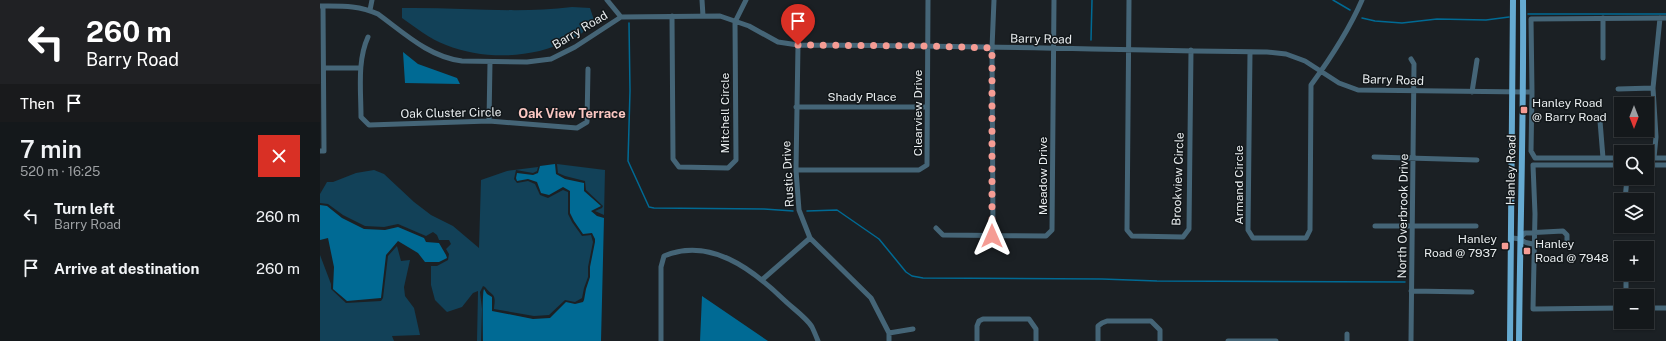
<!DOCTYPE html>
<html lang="en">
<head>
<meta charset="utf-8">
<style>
	:root { --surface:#14181b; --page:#1d2124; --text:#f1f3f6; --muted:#9da0a3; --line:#33373a }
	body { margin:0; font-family:"Public Sans",sans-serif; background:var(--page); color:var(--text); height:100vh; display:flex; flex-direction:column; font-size:15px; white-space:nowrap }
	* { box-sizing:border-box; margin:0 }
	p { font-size:13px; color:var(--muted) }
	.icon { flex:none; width:22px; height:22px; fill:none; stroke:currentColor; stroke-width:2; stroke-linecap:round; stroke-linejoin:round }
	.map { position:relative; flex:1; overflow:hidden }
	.side { display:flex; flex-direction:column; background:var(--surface); width:320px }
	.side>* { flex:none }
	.guide { background:#202124; color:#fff; overflow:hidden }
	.needle { width:26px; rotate:180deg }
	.controls { position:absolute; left:1294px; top:97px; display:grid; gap:8px }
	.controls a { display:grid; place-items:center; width:40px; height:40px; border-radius:0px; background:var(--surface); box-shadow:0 1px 3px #0004,0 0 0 1px var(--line); font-size:20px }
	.pin { position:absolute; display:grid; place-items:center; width:34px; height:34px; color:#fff; margin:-41px -17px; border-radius:50% 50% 50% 0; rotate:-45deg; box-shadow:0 0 4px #0007 }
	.pin .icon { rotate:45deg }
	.me { position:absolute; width:44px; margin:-22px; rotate:0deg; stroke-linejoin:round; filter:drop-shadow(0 0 3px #0008) }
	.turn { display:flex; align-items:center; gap:14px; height:84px; padding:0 20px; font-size:18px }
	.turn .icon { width:52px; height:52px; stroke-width:2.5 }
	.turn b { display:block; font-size:28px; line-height:34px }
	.then { display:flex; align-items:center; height:38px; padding:0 20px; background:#0003; gap:8px; font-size:15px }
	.round { display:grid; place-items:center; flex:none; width:42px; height:42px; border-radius:0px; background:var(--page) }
	.headline { display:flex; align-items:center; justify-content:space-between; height:68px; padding:0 20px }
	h1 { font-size:24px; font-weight:600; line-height:30px }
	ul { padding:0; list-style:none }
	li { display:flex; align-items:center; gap:12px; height:52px; padding:0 20px }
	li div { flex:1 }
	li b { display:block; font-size:15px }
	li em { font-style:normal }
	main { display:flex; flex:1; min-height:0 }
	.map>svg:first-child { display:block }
	.green { fill:#124158 }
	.water { fill:#006a94 }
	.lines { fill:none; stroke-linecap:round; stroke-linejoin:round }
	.stream { stroke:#006a94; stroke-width:1.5 }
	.minor { stroke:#456577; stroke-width:5 }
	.major { stroke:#66aad1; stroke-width:6 }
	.route { stroke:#f59c94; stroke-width:7; stroke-dasharray:0 12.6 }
	.poi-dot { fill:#f59c94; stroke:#12171a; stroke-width:1.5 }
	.labels { text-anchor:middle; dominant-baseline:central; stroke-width:3; stroke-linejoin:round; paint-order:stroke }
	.street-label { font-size:12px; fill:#e9edef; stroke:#12171a }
	.poi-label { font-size:12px; fill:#e9edef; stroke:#12171a; text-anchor:start }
	.neighbourhood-label { font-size:13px; font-weight:bold; fill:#fac6c1; stroke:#12171a }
</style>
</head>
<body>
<main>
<section class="side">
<div class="guide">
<div class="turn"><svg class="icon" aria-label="left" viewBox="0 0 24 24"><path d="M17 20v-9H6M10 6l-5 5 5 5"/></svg><div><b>260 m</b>Barry Road</div></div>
<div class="then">Then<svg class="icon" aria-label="arrive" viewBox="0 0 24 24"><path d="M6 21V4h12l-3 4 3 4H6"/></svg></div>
</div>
<div class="headline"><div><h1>7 min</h1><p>520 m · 16:25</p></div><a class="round" style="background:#d93025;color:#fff"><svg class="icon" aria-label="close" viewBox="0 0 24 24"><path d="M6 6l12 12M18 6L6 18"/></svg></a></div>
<ul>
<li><svg class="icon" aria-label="left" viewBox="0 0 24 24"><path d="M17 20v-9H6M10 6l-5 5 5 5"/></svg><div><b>Turn left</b><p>Barry Road</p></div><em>260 m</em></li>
<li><svg class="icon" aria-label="arrive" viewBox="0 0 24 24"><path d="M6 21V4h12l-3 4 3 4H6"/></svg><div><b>Arrive at destination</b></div><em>260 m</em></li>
</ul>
</section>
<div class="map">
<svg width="1346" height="341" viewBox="0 0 1346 341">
	<rect width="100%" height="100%" fill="#1b2024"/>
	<path class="green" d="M252 7 270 8 274 20C270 24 267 29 262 33 258 36 253 38 249 40 212 59 164 60 126 45 110 39 96 28 82 18V8C139 7 196 14 252 7Z
		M237 164 285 170 284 215 275 211 282 208 283 206 266 190 265 181 245 176 238 173Z
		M218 167 217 171 213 173 196 170 194 179 197 183 208 181 215 184 220 195 228 198 243 190 248 192V214L252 222 262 236 271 235 273 242 268 267V277L264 288 262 298 255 302 245 300 229 315 214 316 174 309C174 305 176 299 173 295 170 292 168 291 165 287L163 286 160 292 162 309 161 341H157L158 291 153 293 142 307 127 312 115 300 111 285V266H117L128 260 129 254 126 249 131 244 129 240H119L117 235 113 232 106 236 78 224 64 227 45 226 23 215 8 204 0 203V194L7 182H13L36 173 54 170 64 174 94 202 111 215 133 226 159 248 161 180 187 171Z
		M77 246 81 261 90 260 84 287 85 296 94 308 100 335 72 336 74 341H0V255L11 284V289L26 303 61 301 63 298 68 256Z"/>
	<path class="water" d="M83 52 98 64 137 78 140 84 85 83Z
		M235 164 236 174 245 179 264 183V191L281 206 271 211 277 216 284 218 281 341H163C163 333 162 292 164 289L167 294 172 297V311L213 319 230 318 246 302 255 304 263 302 264 300 266 289 270 277V267L275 242V239L272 233 263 234 254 221 250 213V191L243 187 229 195 221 193 217 182 208 179 197 181 196 178 197 173 213 175 218 173 220 166Z
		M0 205 7 206 22 218 44 229 65 230 78 227 104 238 106 242 119 243 126 255 127 258 119 262H105L98 253 78 241 66 255 61 298 27 301 13 289 14 267 8 238 0 240Z
		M382 296 448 341H380Z"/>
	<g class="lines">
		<path class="stream" d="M1013 0 1030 10
			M1208 14H1346
			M1042 18 1055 21 1082 23 1117 19 1166 20 1189 17
			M309 23 310 91 308 161 329 207 334 208 444 209 473 211
			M771 40 772 0
			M487 211 517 210 559 239 586 272 592 276 603 278 782 279 837 281 1085 282"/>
		<path class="minor" d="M287 0 301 17
			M382 0 383 16
			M809 0 807 230 812 236 863 237 869 229 871 50
			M0 6C21 6 39 5 58 14 84 33 109 57 142 61L207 62 231 59 255 47 301 17 400 16 429 26 458 42 478 45C635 45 791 50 947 52L966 54 985 61 1019 83 1038 90 1212 92
			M50 10 52 0
			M352 16 353 159 359 167 408 168 416 160 415 22 426 0
			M48 37C37 61 41 90 41 117L49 125 169 121 257 128 267 122 268 69
			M478 45 476 170 479 210 490 238 551 298 569 333V341
			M930 52 928 230 933 238H986L990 230 991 85C1010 59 1029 30 1042 0
			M1283 58V18
			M1091 59 1094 64 1091 341
			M4 68H40
			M1298 89 1333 88
			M1152 92 1157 60
			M476 107H607
			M169 121 170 62
			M1280 121 1283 158
			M0 151H4L3 6
			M1054 157 1157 160
			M1301 158H1215L1211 151 1212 92 1211 19 1346 18
			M1327 158H1346
			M1334 158 1336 137 1333 88 1340 18
			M1301 165H1213L1215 214 1213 309 1301 308
			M1327 165H1346
			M476 170H599L607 165 608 0
			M1305 200 1307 178
			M1055 226H1156
			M616 228 623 235 726 236 732 230 734 0
			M673 236 672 48 674 0
			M1191 238C1203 238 1200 241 1208 243 1220 246 1233 245 1244 245L1247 244V235L1243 231 1205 233 1200 238
			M1306 274V296
			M443 279 490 238
			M1091 291 1152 292
			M1327 308H1346
			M569 333 593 329
			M341 341V267L344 256C390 237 432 269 463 299 471 307 487 318 492 327 494 331 496 336 498 341
			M657 341V326L659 321 663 319H709L716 329V341
			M778 341V326L782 323 787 321H831L840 330V341
			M908 341H956
			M1027 341V334"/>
		<path class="major" d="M1190 341 1193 0
			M1199 341C1200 227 1204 114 1203 0"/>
	</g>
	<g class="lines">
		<path class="route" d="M478 45 608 46 672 48V236"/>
	</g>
	<g class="poi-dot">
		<rect x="1200" y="106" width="8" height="8" rx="2"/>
		<rect x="1181" y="242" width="8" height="8" rx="2"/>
		<rect x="1203" y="247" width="8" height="8" rx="2"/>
	</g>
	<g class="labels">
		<g class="street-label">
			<text transform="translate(260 30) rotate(-31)">Barry Road</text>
			<text transform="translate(721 39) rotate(1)">Barry Road</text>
			<text transform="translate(1073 80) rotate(2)">Barry Road</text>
			<text x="542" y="97">Shady Place</text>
			<text transform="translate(131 113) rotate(-1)">Oak Cluster Circle</text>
			<text transform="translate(405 113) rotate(-90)">Mitchell Circle</text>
			<text transform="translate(598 113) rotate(-90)">Clearview Drive</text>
			<text transform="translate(1191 170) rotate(-89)">Hanley Road</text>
			<text transform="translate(468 174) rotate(-93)">Rustic Drive</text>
			<text transform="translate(723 176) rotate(-90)">Meadow Drive</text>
			<text transform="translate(858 179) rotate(-88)">Brookview Circle</text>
			<text transform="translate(919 185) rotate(-90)">Armand Circle</text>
			<text transform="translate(1083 216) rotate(-89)">North Overbrook Drive</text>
		</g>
		<g class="poi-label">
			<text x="1212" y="103">Hanley Road<tspan x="1212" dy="14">@ Barry Road</tspan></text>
			<text x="1177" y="239" text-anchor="end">Hanley<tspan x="1177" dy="14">Road @ 7937</tspan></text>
			<text x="1215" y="244">Hanley<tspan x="1215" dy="14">Road @ 7948</tspan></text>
		</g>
		<g class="neighbourhood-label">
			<text x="252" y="113">Oak View Terrace</text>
		</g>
	</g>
</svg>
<div class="controls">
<a><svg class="needle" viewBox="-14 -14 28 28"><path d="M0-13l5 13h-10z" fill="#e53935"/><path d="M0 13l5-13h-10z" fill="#9da0a3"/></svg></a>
<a><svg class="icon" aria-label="search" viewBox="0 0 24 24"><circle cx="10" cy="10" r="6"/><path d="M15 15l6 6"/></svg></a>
<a><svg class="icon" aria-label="layers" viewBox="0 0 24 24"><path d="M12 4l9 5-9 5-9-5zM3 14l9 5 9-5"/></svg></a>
<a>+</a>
<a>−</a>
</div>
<div class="pin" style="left:478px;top:45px;background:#d93025"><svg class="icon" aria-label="arrive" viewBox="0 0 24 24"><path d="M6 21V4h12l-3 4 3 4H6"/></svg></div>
<svg class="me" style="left:672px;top:236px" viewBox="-20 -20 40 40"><path d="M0-17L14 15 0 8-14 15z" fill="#f59c94" stroke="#fff" stroke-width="4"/></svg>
</div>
</main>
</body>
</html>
